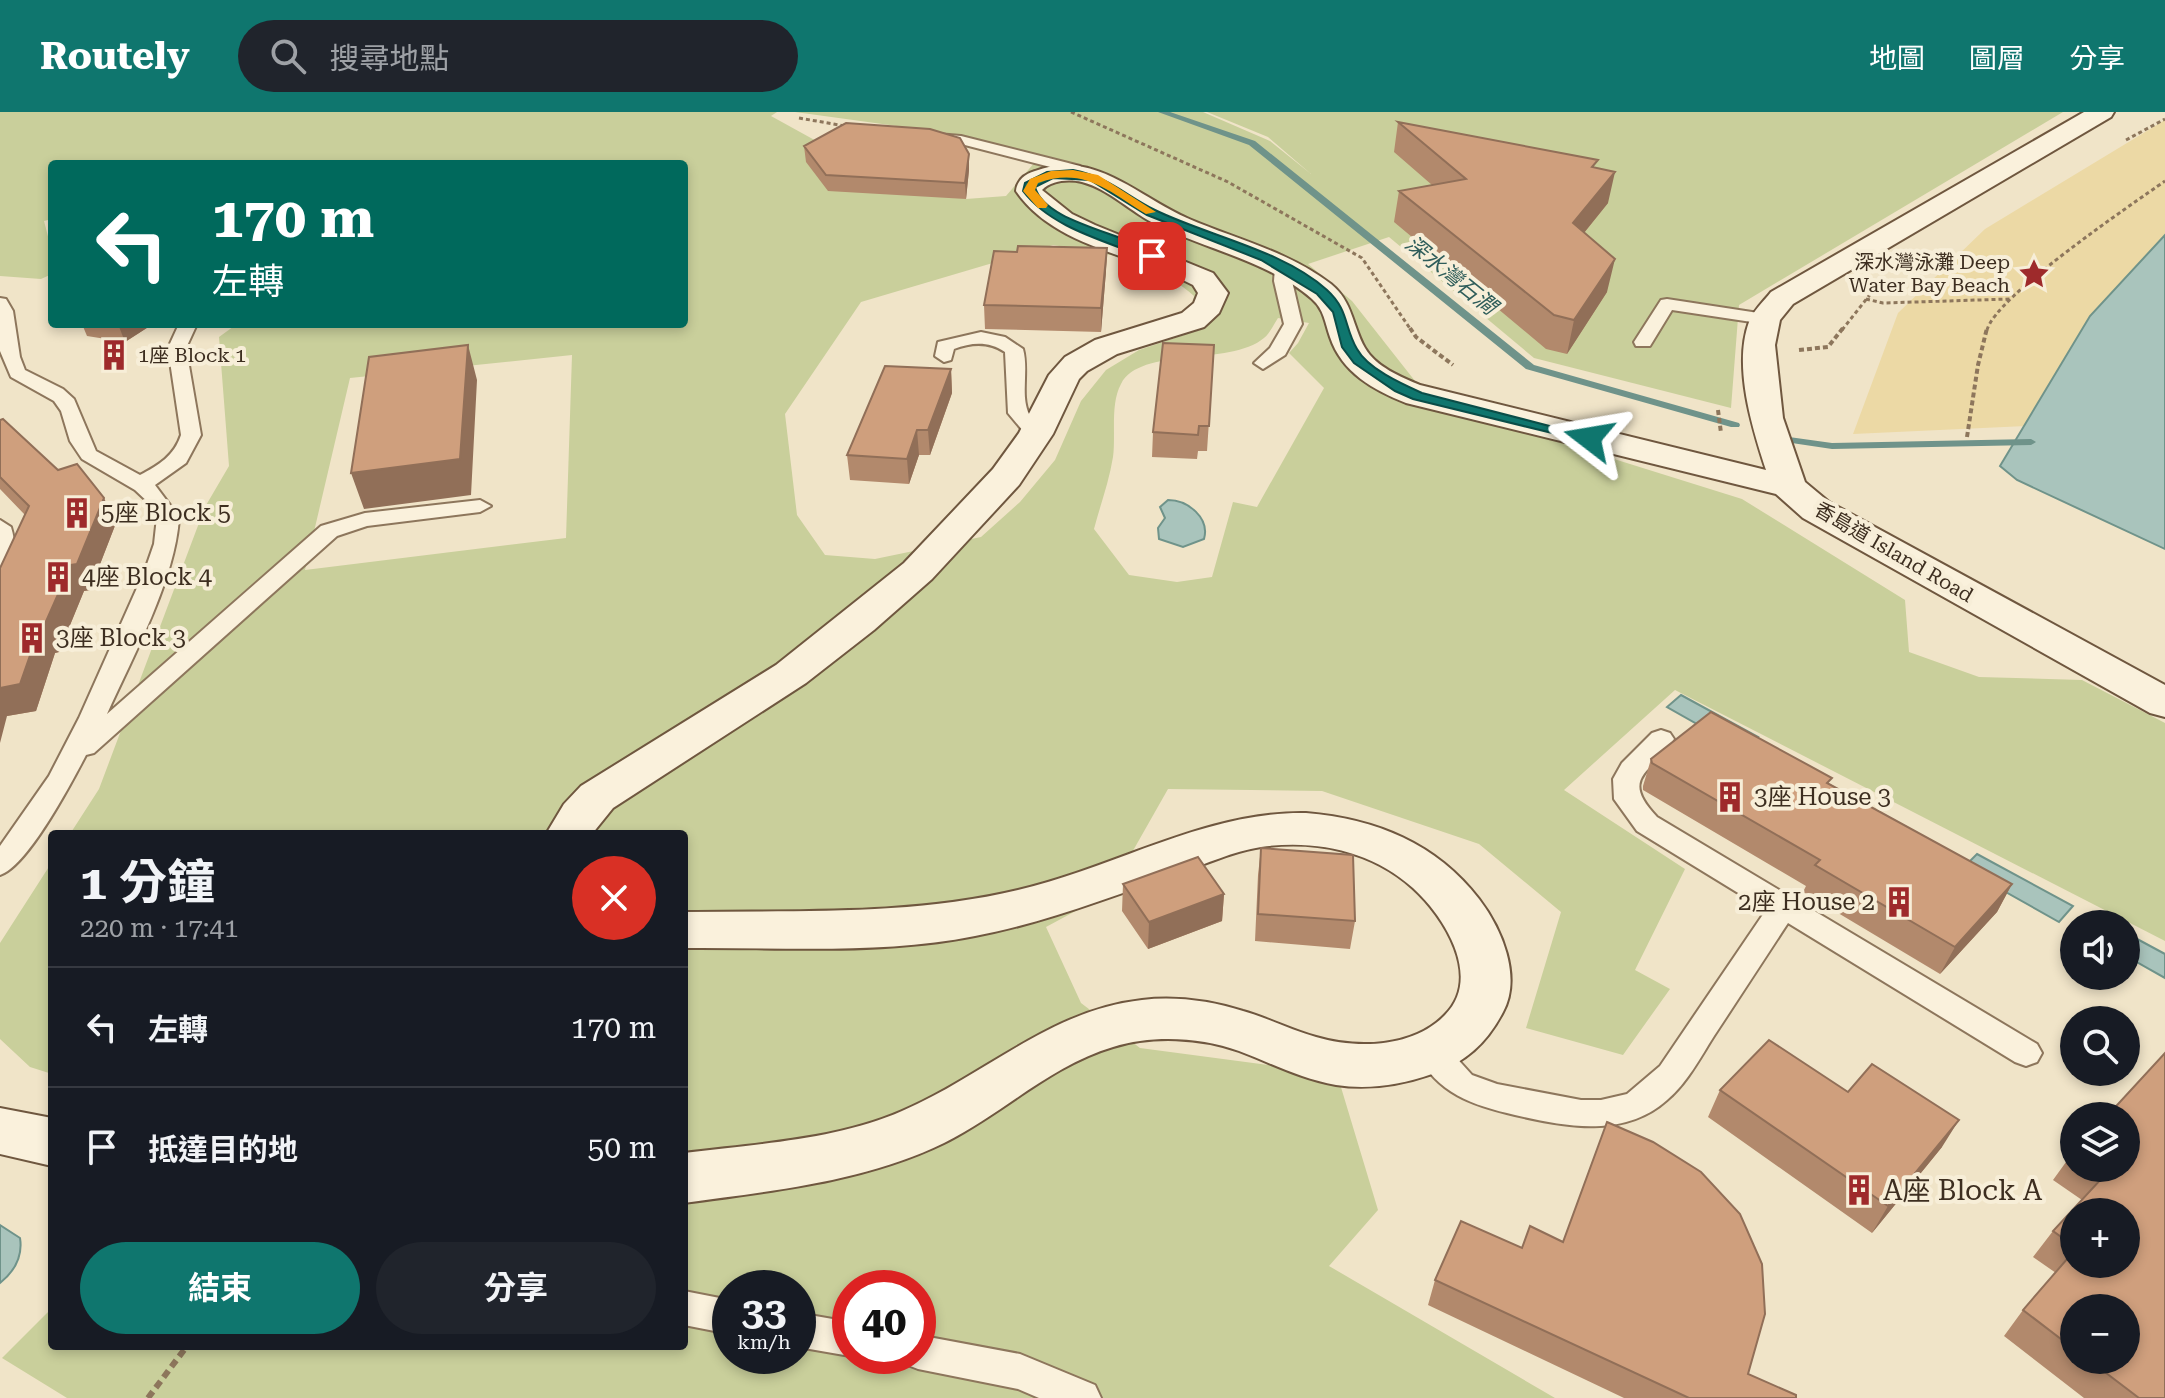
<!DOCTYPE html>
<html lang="zh-TW">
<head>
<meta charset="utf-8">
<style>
	:root { --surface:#171b24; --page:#20242c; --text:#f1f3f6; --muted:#9ea1a6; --line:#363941; --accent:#0f766e }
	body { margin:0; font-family:"Roboto Serif","Noto Sans TC",serif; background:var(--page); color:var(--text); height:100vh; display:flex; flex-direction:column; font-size:30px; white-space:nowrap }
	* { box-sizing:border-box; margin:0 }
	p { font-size:26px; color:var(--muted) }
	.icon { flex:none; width:44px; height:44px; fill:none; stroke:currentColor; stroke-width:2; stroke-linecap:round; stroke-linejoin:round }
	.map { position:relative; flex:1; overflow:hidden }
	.sheet { position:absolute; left:48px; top:718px; width:640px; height:520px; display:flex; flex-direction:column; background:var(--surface); border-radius:8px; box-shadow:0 4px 12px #0003 }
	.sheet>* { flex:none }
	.top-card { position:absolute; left:48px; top:48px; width:640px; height:168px; border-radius:8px; box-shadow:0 4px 12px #0003; background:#00695c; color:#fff; overflow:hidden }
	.tools { position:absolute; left:2060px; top:798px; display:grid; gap:16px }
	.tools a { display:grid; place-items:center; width:80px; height:80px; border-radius:50%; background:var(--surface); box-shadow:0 4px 12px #0003; font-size:40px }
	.speed { position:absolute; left:712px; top:1158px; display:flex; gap:16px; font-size:40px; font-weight:700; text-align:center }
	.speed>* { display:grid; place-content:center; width:104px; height:104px; border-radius:50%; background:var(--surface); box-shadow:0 4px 12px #0003; line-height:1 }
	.speed small { font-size:20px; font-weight:400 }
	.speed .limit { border:12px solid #d22; background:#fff; color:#111 }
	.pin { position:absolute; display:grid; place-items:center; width:68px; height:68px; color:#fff; margin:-34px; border-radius:16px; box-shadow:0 4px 12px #0006 }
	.me { position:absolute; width:88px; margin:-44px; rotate:284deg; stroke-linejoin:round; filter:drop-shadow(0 0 6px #0008) }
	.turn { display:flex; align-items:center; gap:28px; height:168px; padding:0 32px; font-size:36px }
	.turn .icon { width:104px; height:104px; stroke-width:2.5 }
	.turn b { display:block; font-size:56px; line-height:68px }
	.round { display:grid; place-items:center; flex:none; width:84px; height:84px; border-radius:42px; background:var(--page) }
	.overview { display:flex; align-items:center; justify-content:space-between; height:136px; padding:0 32px }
	h1 { font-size:48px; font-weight:700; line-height:60px }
	.button { display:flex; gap:16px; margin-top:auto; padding:16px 32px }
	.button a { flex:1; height:92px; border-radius:48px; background:var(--accent); color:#fff; font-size:32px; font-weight:700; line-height:92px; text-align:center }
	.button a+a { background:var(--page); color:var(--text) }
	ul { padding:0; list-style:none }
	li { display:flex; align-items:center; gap:24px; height:120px; padding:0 32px; border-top:2px solid var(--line) }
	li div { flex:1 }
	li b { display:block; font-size:30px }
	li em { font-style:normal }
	header { display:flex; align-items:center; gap:48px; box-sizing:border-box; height:112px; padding:0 40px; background:var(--accent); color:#fff }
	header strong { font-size:38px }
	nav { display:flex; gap:44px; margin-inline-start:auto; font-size:28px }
	.search { width:560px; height:72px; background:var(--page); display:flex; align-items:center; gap:20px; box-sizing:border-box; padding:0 28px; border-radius:44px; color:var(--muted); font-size:30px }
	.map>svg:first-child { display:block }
	.green { fill:#c9cf9b; fill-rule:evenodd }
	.sand { fill:#ecd9a5 }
	.water { fill:#a9c4bc; stroke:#6f938a; stroke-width:2 }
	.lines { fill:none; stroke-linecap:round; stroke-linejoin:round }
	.stream { fill:#6f938a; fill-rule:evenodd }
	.lane-casing { stroke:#8d765c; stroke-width:4 }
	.secondary-casing { stroke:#6f573f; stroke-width:4 }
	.path-far2 { stroke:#8d765c; stroke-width:3; stroke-dasharray:4 3; stroke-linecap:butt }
	.path-far1 { stroke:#8d765c; stroke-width:4; stroke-dasharray:5 3; stroke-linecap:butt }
	.path { stroke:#8d765c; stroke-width:6; stroke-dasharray:8 5; stroke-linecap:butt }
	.lane { fill:#faf1dc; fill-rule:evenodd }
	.secondary { fill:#faf1dc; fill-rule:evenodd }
	.wall { fill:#b2896c; fill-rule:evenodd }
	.shaded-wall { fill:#916f58 }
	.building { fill:#cf9f7d; stroke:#916f58; stroke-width:2 }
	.route { fill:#0f766e; stroke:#0a4d48; stroke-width:2 }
	.slow { fill:#f59e0b }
	.labels { text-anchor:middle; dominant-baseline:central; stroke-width:8; stroke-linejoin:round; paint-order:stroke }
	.far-poi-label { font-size:20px; fill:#3d2e20; stroke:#f7eed8; text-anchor:end }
	.far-street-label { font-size:20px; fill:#3d2e20; stroke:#f7eed8 }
	.far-water-label { font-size:22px; font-style:italic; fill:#2f5d5a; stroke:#f7eed8 }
	.poi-label { font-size:24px; fill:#3d2e20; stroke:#f7eed8; text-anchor:start }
	.near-poi-label { font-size:28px; fill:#3d2e20; stroke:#f7eed8; text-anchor:start }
</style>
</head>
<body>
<header>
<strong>Routely</strong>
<div class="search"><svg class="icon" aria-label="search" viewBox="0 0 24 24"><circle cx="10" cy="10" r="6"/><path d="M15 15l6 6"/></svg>搜尋地點</div>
<nav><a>地圖</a><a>圖層</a><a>分享</a></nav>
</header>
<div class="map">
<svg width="2165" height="1286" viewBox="0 0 2165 1286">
	<rect width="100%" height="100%" fill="#f0e4c8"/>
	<path class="green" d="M0 0H777L771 4 829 36 966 87 1006 84 1041 43 955 22 795 0H1203L1270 29 1311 62 1268 25 1207 0H2063L1739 193 1731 296 1534 246 1389 125 1308 152 1352 189 1415 269 1550 327 1742 387 1905 488 1909 540 1979 565 2082 568 2165 611V829L1675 578 1564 678 1685 757 1635 858 1670 877 1623 943 1526 916 1561 800 1479 732 1322 679 1168 677 1109 781 1046 815 1081 891 1140 936 1337 962 1378 1098 1329 1154 1555 1286H67L2 1246 52 1196V1234H684V722H70L99 677 205 395 229 354 219 225 237 212H684V52H52V107L44 109 52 140V162L41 167 0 164ZM1053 133C1106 141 1152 147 1194 184L1184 223 1139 238 1106 258 1081 289 1055 348 1020 390 981 425 875 447 825 443 797 403 785 302 861 190ZM1278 206 1309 211 1298 231 1289 241 1324 276 1257 395 1233 390 1212 465 1177 470 1129 463 1094 417C1100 394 1109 370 1113 345 1116 323 1110 292 1121 272 1140 234 1229 255 1264 226 1270 221 1274 212 1278 206ZM572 243 566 426 305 458 350 266ZM730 1176H798V1244H730ZM850 1176H918V1244H850Z
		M52 750V962L30 955 0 927V831Z"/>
	<path class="sand" d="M2165 8V123L2090 204 2026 314 1853 322 1898 201 1985 117Z"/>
	<path class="water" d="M2165 123V437L2017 368 2000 354 2090 204Z
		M1168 388C1188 388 1210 406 1204 427L1183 435 1159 427 1158 416 1165 406 1160 395Z
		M1681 583 1758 625 1743 638 1667 595Z
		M1977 742 2073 794 2059 810 1963 756Z
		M2126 821 2165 842V866L2126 844Z
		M0 1113 20 1126C23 1145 15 1159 0 1171Z"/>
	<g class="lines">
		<path class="stream" d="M1158 0H1170L1255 29 1534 253 1739 311 1740 313 1739 315H1731L1526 257 1249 33Z
			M1789 325 1832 331 2031 327 2036 330 2031 333 1832 337 1785 330 1784 328Z"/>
		<defs>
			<path id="lane" d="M926 21 961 24 1080 54 1089 62 1081 67 1070 60 961 32 921 28 919 25Z
				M1284 150 1293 155 1292 169 1302 212 1285 243 1263 257 1254 251 1270 236 1284 212 1274 169 1275 155Z
				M0 186 6 187 13 199 20 245 25 258 63 277 74 287 96 339 140 363C159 353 174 344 181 323L168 236 179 212H197L186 236 201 323 186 351 155 373 179 405C176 466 132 546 107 602L321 414 365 401 480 388 491 394 480 400 367 414 337 424 94 641 86 643C72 670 27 755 0 763V734L49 664 79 606 145 458 154 432 157 405 151 393 135 378 82 347 70 329 61 299 54 289 11 265 0 239Z
				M1667 187 1765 202 1774 207 1765 212 1672 198 1650 234H1636L1634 230 1661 188Z
				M981 220 1005 225 1023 237C1029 258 1020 283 1029 302 1033 310 1041 315 1046 322L1043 326H1029L1008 301 1005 240C989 229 972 230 954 237L951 248 944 250 935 244 938 230Z
				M0 408 11 415C16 432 17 448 8 464L0 466Z
				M1661 618 1670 621 1674 627C1653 661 1618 664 1657 705L2037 932 2042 941 2037 950 2026 954 2015 950 1788 811C1763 849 1739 886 1714 924 1700 946 1687 971 1667 988 1625 1026 1565 1015 1515 1003 1472 993 1438 982 1416 940L1421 931 1432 927 1443 931 1472 963 1497 972 1581 988H1601L1627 982 1660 954 1766 798 1637 719 1614 687 1613 667 1622 651 1652 621Z
				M684 1179 730 1188V1222L684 1213Z
				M798 1201 850 1210V1244L798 1235Z
				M918 1223 1020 1242 1095 1273 1101 1286H1039L1018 1277 918 1257 905 1252 901 1244H918Z"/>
			<path id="secondary" d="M2084 0H2114L2111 5 1793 192 1780 208 1775 233 1783 306 1805 370 1829 390 2165 573V605L2150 601 1803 406 1776 382 1406 291C1374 278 1342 261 1330 225 1325 211 1324 197 1312 187 1268 149 1208 138 1157 113 1132 101 1109 77 1082 70 1069 67 1052 68 1042 78L1072 102 1095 113 1213 161 1228 181 1219 201 1204 215 1117 242 1087 259 1079 267 1053 322 1019 373 932 467 874 518 806 571 613 696 592 722H546L564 692 581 674 776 553 904 451 993 357 1019 321 1049 263 1065 245 1095 228 1182 201 1194 191 1198 181 1193 173C1136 143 1054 135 1016 79 1017 68 1025 62 1035 59 1094 37 1137 84 1187 106 1235 127 1288 139 1331 172 1353 190 1352 213 1365 236 1376 255 1401 265 1420 273L1766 358C1752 315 1733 254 1749 210 1753 199 1764 189 1771 180Z
				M1306 701C1376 707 1436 731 1479 787 1502 817 1522 865 1503 900 1487 931 1465 951 1432 962 1400 973 1369 978 1336 973 1301 967 1271 951 1239 939 1200 925 1152 923 1113 935 1051 953 1001 1003 944 1031 864 1070 771 1079 684 1091V1041C755 1032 836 1028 902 999 984 964 1050 898 1142 888 1176 884 1211 889 1243 899 1268 906 1291 918 1316 925 1357 937 1413 936 1445 903 1483 865 1444 804 1413 776 1372 739 1315 727 1261 735 1234 739 1206 752 1180 761 1112 784 1045 811 975 824 880 843 780 835 684 836V800C796 798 909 804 1018 778 1114 756 1206 699 1306 701Z
				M0 996 52 1006V1054L0 1042Z"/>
		</defs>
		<use href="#lane" class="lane-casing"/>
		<use href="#secondary" class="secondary-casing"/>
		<path class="path-far2" d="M1071 0 1228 70 1362 146 1411 218
			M799 6 845 14
			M2126 28 2165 7
			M1866 187 1883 191 2010 187
			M1842 218 1876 175
			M1987 218C1996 184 2131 93 2165 69"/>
		<path class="path-far1" d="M1410 216 1416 225 1453 253
			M1799 238 1828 235 1843 216
			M1718 298 1721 321
			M1967 325 1978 253 1987 216"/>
		<path class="path" d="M148 1286 187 1234"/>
		<use href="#lane" class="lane"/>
		<use href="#secondary" class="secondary"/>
	</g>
	<path class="wall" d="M1398 10 1596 56 1608 91 1584 121 1607 180 1567 242 1546 237 1394 110 1399 79 1432 73 1394 40Z
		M804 34 969 42V58L966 87 828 79 806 50Z
		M1107 136 1106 159 1101 220 985 217 984 193 1017 140Z
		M82 212H153L125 230 87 224Z
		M1214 233 1207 339H1198L1197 347 1152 345 1153 320Z
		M951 257 952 281 930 343H919L909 372 850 368 847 343Z
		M0 308 116 411 90 478 84 479 59 540 55 541 36 599 7 604 25 403 0 377Z
		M1651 647 1830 672 2012 772 1997 800 1940 862 1803 780 1806 774 1643 678V674Z
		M1261 736 1355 809 1350 837 1255 829 1258 763Z
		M1123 772 1224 782 1222 809 1148 837 1122 799Z
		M1720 978 1942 1035 1872 1121 1708 1005Z
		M2074 1039V1056H2126L2165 1286H2084L2004 1224 2023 1198 2056 1161 2033 1145 2053 1119 2082 1088 2053 1068ZM2074 1100 2126 1152H2074ZM2074 1196 2126 1248H2074Z
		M1522 1136 1748 1262 1796 1286H1624L1428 1193 1435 1168Z"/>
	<path class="shaded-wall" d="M969 42V58L966 87 965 71Z
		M1615 60 1608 91 1566 143 1573 111Z
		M1107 136 1106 159 1101 220V196Z
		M1615 147 1607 180 1567 242 1574 208Z
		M118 212H153L125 230Z
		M468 233 477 268 471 383 364 397 351 361Z
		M951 257 952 281 930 343 928 318Z
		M917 318 919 343 909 372 907 347Z
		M104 386 116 411 90 478 84 479 59 540 55 541 36 599 7 604 0 631V576L40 515Z
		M2012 772 1997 800 1940 862 1955 835Z
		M1224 782 1222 809 1148 837 1149 810Z
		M1959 1008 1942 1035 1872 1121 1888 1094Z"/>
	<path class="building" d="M1398 10 1598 48 1592 55 1615 60 1573 111 1615 147 1574 208 1554 203 1399 79 1466 67Z
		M846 11 930 17 960 26 969 42 965 71 826 63 804 34Z
		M1018 134 1107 136 1101 196 984 193 994 139 1017 140Z
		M1163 231 1214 233 1209 314H1199L1198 323 1153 320Z
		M468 233 460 347 351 361 369 245Z
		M885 254 951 257 928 318H917L907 347 847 343Z
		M3 307 58 358 77 352 104 386 77 452 71 453 44 514 40 515 20 572 0 576V456L29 394 0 365V308Z
		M1711 600 1832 666 1827 671 2012 772 1955 835 1815 753 1820 748 1652 651 1651 647Z
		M1261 736 1353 743 1355 809 1258 802Z
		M1198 745 1224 782 1149 810 1123 772Z
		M1769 928 1848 980 1872 952 1959 1008 1888 1094 1720 978Z
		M2165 941V1286H2139L2089 1248H2126V1196H2074V1237L2023 1198 2074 1139V1152H2126V1100H2074V1134L2053 1119 2104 1064 2093 1056H2126V1004H2107Z
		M1607 1010 1653 1030 1701 1060 1740 1102 1762 1152 1765 1202 1748 1262 1796 1283V1286H1689L1435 1168 1461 1109 1522 1136 1530 1114 1563 1130Z"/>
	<path class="route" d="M1073 58C1109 65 1125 83 1155 98 1208 124 1283 138 1327 178 1349 198 1344 215 1357 237 1368 257 1402 272 1422 281L1596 326 1589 330 1413 287 1395 279 1354 251 1342 235 1333 200 1317 182 1261 148 1147 103 1090 68 1053 66 1035 75C1045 112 1129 121 1158 144L1147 146C1106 129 1051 116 1023 79L1025 71 1047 60Z"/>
	<path class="slow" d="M1073 58 1098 63 1156 100 1146 102C1109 79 1083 54 1038 71L1035 78 1048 93 1046 96H1038L1023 79 1030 67 1051 59Z"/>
	<defs>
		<symbol id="sight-bare" viewBox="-9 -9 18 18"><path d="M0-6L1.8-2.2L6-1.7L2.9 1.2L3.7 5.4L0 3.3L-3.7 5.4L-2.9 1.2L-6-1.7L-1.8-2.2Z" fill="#9e2a2b" stroke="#f7eed8" stroke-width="2.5" paint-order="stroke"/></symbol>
		<symbol id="building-bare" viewBox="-9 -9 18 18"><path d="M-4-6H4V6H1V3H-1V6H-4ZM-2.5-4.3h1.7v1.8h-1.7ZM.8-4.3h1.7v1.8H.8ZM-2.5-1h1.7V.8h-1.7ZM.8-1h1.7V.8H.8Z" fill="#9e2a2b" stroke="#f7eed8" stroke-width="2.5" paint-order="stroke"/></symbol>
	</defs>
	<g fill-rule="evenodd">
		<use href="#sight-bare" x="2012" y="140" width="44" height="44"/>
		<use href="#building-bare" x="92" y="221" width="44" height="44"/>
		<use href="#building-bare" x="55" y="379" width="44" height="44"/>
		<use href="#building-bare" x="36" y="443" width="44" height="44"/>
		<use href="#building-bare" x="10" y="504" width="44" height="44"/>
		<use href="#building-bare" x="1708" y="663" width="44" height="44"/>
		<use href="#building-bare" x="1877" y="768" width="44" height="44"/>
		<use href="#building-bare" x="1837" y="1056" width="44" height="44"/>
	</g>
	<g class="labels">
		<g class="far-poi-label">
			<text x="2010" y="150">深水灣泳灘 Deep<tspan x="2010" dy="23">Water Bay Beach</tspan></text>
			<text x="138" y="243" text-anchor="start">1座 Block 1</text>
		</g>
		<g class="far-street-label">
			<text transform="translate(1894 440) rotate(30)">香島道 Island Road</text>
		</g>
		<g class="far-water-label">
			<text transform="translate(1451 163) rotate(39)">深水灣石澗</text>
		</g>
		<g class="poi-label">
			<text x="101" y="401">5座 Block 5</text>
			<text x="82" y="465">4座 Block 4</text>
			<text x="56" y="526">3座 Block 3</text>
			<text x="1754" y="685">3座 House 3</text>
			<text x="1875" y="790" text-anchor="end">2座 House 2</text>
		</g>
		<g class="near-poi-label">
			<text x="1883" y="1078">A座 Block A</text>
		</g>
	</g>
</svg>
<div class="tools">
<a><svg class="icon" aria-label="sound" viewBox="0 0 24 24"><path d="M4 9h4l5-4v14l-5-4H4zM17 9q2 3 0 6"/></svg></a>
<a><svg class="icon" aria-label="search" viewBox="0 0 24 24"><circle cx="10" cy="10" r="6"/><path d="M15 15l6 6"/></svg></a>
<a><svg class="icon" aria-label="layers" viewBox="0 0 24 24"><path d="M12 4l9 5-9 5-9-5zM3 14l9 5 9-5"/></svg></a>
<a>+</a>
<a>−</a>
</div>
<div class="speed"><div>33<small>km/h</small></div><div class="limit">40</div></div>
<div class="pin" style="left:1152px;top:144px;background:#d93025"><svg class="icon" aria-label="arrive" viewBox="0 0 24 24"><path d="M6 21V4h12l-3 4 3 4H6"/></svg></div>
<svg class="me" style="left:1589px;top:326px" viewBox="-20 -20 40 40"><path d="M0-17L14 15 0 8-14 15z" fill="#0f766e" stroke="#fff" stroke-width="4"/></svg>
<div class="top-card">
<div class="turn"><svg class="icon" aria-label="left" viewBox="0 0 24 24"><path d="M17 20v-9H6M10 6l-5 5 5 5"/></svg><div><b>170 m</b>左轉</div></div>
</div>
<section class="sheet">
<div class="overview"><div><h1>1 分鐘</h1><p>220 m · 17:41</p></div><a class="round" style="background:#d93025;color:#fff"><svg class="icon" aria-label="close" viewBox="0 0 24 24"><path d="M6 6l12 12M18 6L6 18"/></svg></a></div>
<ul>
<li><svg class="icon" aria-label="left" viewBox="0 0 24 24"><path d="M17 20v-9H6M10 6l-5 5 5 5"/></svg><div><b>左轉</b></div><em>170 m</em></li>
<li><svg class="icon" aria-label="arrive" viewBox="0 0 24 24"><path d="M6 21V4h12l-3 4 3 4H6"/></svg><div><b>抵達目的地</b></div><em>50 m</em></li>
</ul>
<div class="button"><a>結束</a><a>分享</a></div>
</section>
</div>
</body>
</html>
